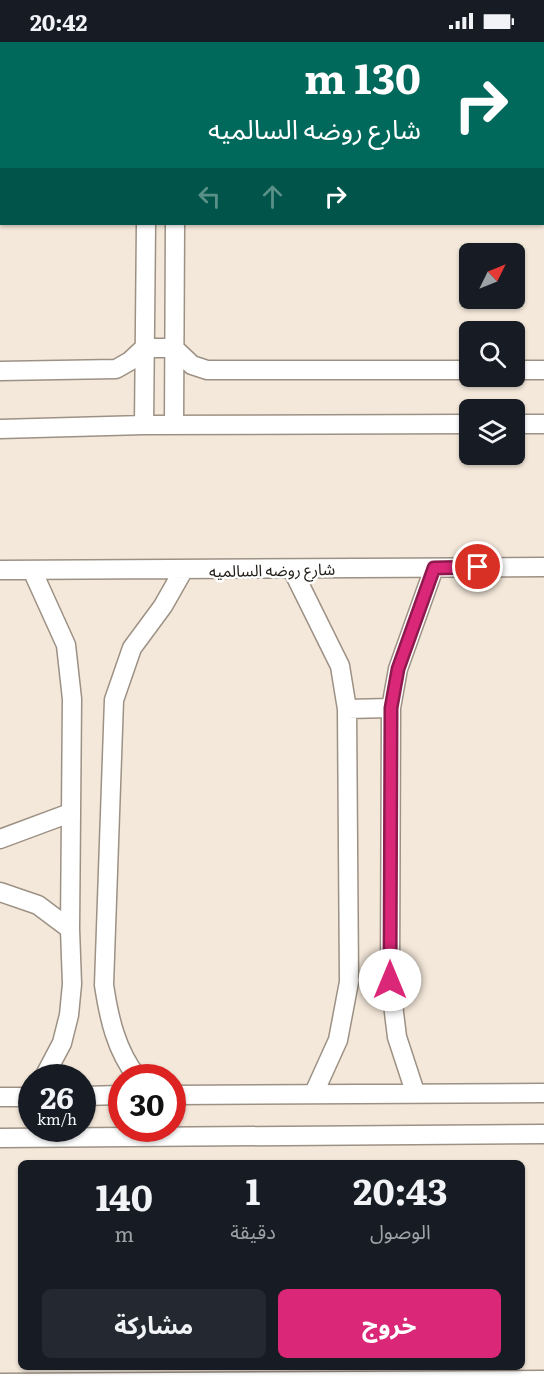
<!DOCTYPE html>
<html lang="ar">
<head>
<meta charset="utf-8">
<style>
	:root { --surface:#171b24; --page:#242831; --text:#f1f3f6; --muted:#9ea1a6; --accent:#db2777 }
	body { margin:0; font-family:Literata,"Noto Sans Arabic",serif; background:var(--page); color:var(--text); direction:rtl; height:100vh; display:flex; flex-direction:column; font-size:22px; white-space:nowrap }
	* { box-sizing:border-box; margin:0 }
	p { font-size:20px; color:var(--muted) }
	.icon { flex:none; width:33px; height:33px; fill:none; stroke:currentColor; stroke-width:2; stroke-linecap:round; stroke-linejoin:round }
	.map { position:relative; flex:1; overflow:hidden; direction:ltr }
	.drawer { position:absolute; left:18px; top:1118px; width:507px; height:210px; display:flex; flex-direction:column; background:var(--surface); border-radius:9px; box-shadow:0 2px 4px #0004; direction:rtl }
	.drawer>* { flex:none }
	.hud { position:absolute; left:0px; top:0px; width:544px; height:183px; box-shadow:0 2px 4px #0004; direction:rtl; background:#00695c; color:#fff; overflow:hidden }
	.needle { width:39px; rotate:47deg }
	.buttons { position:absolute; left:459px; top:201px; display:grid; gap:12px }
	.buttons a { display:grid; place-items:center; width:66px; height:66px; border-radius:9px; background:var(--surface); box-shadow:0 2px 4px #0004; font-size:30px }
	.speed { position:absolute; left:18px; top:1022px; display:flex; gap:12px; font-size:30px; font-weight:700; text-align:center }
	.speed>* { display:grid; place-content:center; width:78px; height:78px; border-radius:50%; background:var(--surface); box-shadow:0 2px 4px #0004; line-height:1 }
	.speed small { font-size:15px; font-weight:400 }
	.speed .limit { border:9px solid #d22; background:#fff; color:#111 }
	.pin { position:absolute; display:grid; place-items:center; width:51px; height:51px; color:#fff; margin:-26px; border:3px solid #fff; border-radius:50%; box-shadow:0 2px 6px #0007 }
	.me { position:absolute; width:66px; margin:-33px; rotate:0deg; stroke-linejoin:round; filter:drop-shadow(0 0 4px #0008) }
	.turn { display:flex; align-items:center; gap:21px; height:126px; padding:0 24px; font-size:27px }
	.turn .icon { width:78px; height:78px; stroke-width:2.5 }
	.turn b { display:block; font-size:42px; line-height:51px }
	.lanes { display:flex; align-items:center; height:57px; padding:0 24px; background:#0003; justify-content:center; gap:30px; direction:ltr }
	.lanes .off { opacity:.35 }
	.eta { display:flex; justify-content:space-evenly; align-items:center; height:102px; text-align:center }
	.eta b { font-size:36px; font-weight:700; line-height:42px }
	.primary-button { display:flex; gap:12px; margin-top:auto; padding:12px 24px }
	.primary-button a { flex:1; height:69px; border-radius:9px; background:var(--accent); color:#fff; font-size:24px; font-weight:700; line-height:69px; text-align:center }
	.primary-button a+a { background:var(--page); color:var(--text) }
	.status { display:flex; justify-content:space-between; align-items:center; height:42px; padding:0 30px; background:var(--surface); direction:ltr }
	.status svg { height:16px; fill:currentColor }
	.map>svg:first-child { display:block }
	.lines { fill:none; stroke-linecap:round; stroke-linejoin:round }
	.minor-casing { stroke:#9c9184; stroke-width:21 }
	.minor { stroke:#fff; stroke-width:18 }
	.route-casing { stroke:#8e194d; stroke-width:15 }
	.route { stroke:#db2777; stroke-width:10 }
	.labels { text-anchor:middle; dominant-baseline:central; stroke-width:5; stroke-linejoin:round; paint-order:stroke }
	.street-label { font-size:16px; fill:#201c17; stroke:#fff }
</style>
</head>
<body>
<div class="status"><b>20:42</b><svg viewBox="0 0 49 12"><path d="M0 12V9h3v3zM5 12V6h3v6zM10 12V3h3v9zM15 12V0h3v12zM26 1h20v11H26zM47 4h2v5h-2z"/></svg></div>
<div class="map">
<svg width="544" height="1346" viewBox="0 0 544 1346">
	<rect width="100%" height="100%" fill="#f4e8da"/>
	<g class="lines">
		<defs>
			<path id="minor" d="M409 0V2
				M143 2V0
				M176 2V0
				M543 64H544
				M0 71H2
				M543 92H544
				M0 100H2
				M514 328H544
				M0 329 116 327 130 319 144 306H174L192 323 207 328H470
				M514 382H544
				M144 383 146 182
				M174 383 175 182
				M0 387 144 383 470 382
				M292 527 340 624 347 667 349 940 338 998 314 1051
				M0 528 544 525
				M32 528 66 603 72 657 70 887 72 942 69 973 62 1001 44 1035
				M347 667 391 666
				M0 797 70 771
				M0 850 38 863 70 887
				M137 1035C116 1008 109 976 104 943L114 658 132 606 163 564 184 527
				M415 1050 397 995 390 938 391 666 398 627 434 526
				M172 1053 544 1051
				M82 1054 122 1053
				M0 1055H32
				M0 1096 544 1092
				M0 1341 544 1338"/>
		</defs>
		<use href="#minor" class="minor-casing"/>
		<use href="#minor" class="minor"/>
	</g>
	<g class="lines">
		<defs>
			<path id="route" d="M390 938 391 666 398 627 434 526 478 525"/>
		</defs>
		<use href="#route" class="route-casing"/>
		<use href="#route" class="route"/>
	</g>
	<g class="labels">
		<g class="street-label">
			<text transform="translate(272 527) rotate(-1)">شارع روضه السالميه</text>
		</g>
	</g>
</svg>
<div class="buttons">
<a><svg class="needle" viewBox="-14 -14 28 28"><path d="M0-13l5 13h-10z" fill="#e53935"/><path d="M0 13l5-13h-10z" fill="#9ea1a6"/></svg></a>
<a><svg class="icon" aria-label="search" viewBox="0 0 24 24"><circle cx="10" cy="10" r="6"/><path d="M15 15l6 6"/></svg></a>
<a><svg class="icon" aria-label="layers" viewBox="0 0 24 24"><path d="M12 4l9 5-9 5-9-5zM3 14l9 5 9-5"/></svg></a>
</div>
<div class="speed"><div>26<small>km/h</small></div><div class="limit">30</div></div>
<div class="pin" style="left:478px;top:525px;background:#d93025"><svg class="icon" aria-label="arrive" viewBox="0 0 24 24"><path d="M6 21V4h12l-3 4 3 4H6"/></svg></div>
<svg class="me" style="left:390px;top:938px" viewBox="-20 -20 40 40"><circle r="19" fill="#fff"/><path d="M0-13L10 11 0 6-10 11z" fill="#db2777"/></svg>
<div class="hud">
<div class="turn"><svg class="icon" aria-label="right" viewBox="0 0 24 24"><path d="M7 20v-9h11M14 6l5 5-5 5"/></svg><div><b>130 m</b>شارع روضه السالميه</div></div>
<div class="lanes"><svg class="icon off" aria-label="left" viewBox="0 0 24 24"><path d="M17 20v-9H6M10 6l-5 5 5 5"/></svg><svg class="icon off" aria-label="ahead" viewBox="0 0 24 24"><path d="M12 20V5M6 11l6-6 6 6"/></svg><svg class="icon" aria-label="right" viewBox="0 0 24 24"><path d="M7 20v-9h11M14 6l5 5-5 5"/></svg></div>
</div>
<section class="drawer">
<div class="eta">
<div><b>20:43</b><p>الوصول</p></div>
<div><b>1</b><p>دقيقة</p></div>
<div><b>140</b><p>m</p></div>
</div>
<div class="primary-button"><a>خروج</a><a>مشاركة</a></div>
</section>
</div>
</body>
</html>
